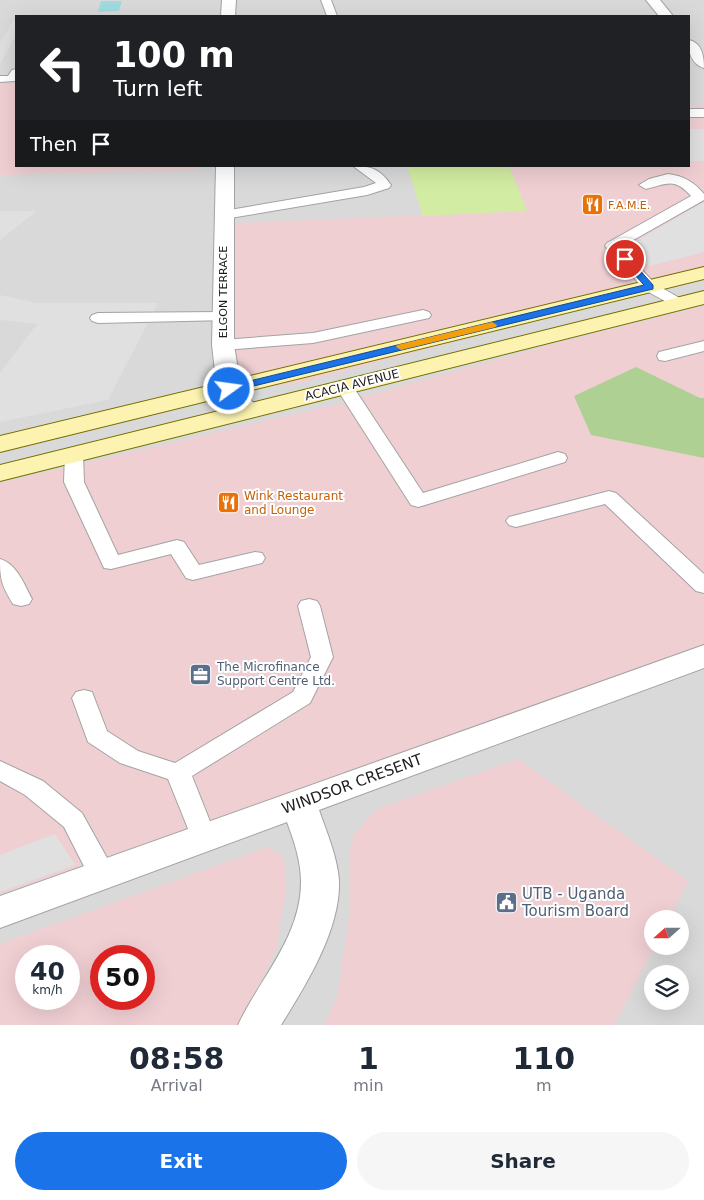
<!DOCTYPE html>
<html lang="en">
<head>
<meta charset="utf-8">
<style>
	:root { --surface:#fff; --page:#f6f6f7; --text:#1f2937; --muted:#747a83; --accent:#1a73e8 }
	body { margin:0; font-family:"DejaVu Sans",sans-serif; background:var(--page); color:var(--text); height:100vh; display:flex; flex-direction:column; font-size:19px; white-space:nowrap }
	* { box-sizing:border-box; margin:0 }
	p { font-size:16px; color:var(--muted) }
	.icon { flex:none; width:28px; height:28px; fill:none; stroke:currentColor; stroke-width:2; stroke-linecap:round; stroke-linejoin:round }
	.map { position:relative; height:1025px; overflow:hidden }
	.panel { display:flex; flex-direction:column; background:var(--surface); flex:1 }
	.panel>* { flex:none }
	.banner { position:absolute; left:15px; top:15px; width:675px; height:152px; border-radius:0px; box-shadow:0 5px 20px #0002; background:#202124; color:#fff; overflow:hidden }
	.needle { width:32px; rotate:249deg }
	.tools { position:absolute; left:644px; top:910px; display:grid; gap:10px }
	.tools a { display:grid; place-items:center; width:45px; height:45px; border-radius:50%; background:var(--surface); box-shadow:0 5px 20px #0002; font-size:25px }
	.speed { position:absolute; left:15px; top:945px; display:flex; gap:10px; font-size:25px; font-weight:700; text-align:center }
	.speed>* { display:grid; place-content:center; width:65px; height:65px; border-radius:50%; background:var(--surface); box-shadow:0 5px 20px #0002; line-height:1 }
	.speed small { font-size:12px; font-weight:400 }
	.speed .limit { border:8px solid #d22; background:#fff; color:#111 }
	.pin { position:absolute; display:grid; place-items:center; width:42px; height:42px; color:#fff; margin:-21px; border:2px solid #fff; border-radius:50%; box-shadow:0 1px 5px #0007 }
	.me { position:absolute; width:55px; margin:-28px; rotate:76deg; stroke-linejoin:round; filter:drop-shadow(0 0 4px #0008) }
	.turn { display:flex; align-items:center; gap:18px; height:105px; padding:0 15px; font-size:22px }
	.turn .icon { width:65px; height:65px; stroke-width:2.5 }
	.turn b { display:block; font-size:35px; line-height:42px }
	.then { display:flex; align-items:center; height:48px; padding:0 15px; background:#0003; gap:10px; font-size:19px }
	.eta { display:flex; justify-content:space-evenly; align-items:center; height:85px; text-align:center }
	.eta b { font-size:30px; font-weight:800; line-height:35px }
	.button { display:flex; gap:10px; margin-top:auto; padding:10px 15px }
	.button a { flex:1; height:58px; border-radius:30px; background:var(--accent); color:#fff; font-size:20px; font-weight:800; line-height:58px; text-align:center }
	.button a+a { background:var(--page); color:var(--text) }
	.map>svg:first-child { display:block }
	.residential { fill:#dad9d9; fill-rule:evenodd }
	.commercial { fill:#f0cfd3; fill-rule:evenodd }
	.grass { fill:#d3eca3 }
	.forest { fill:#afd093 }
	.parking { fill:#e0e0e0 }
	.water { fill:#9fdbdf }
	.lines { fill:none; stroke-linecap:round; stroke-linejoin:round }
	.service-casing { stroke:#a3a3a3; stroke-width:2 }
	.minor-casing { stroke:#a3a3a3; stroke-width:2 }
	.tertiary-casing { stroke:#a3a3a3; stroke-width:2 }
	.secondary-casing { stroke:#766f00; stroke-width:2 }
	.service { fill:#fff; fill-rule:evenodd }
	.minor { fill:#fff; fill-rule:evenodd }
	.tertiary { fill:#fff; fill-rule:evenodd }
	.secondary { fill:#fcf3b1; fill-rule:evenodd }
	.route { fill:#1a73e8; stroke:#114b97 }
	.slow { fill:#f59e0b }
	.labels { text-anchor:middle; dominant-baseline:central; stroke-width:4; stroke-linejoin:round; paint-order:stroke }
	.far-food-label { font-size:11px; fill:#c56008; stroke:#fff; text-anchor:start }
	.far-street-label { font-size:11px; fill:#1c1c1c; stroke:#fff }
	.street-label { font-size:12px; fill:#1c1c1c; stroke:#fff }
	.food-label { font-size:12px; fill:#c56008; stroke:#fff; text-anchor:start }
	.service-label { font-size:12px; fill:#4e5e75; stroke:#fff; text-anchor:start }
	.near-street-label { font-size:15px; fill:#1c1c1c; stroke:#fff }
	.near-service-label { font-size:15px; fill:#4e5e75; stroke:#fff; text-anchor:start }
</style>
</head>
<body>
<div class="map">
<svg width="704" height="1025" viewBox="0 0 704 1025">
	<rect width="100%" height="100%" fill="#eee8e1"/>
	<path class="residential" d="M0 0H704V1025H0ZM16 16H689V166H16ZM652 919H680V946H652ZM26 956H69V999H26ZM101 956H144V999H101ZM652 974H680V1001H652Z"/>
	<path class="commercial" d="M16 83V166H196V170L0 175V84Z
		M689 105H704V278L582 308 293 385 257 388 236 370V223L527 211 510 166H689Z
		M704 306V649L0 894V483L333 405 561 342Z
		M518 759 688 881 669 919H652V946H655L614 1025H324L337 998 349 918 350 852 354 834 377 809Z
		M268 847 284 857 286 889 276 950 240 1025H0V944ZM26 956H69V999H26ZM101 956H144V999H101Z"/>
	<path class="grass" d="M407 166H509L527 211 423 216Z"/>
	<path class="forest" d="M636 367 700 398H704V458L591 435 574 396Z"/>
	<path class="parking" d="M13 21H16V35L0 64V43Z
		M689 129H703L704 130V161H689Z
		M704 202V252L649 266 626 247Z
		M0 211H37L0 240Z
		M0 295 37 303H158L108 400 0 422V373L37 324 0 320Z
		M55 834 75 865 0 892V855Z"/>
	<path class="water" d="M101 1H122L119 11 98 12Z"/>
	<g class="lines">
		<defs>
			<path id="service" d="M321 0H331L337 16H327Z
				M16 69 15 81 0 82V76H8L12 70Z
				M689 109H704V117H689Z
				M353 166C371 166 380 169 391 185L389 188 367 195 224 219 219 218 217 215 219 212 224 211 364 187 376 183Z
				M668 174C684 176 694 182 704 194V200L621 247 655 284 685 301 687 304 685 307 679 309 645 290 605 246 607 243 691 196C674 177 667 184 646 189L639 185 649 179Z
				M423 310 429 312 431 315 429 318 313 343 223 350 217 349 215 345 217 341 223 340 313 333Z
				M222 312 228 314 230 317 228 320 98 323 92 321 90 318 92 315 98 313Z
				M704 341V351L665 361 659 360 657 356 659 352Z
				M344 381 350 382 423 493 558 452 565 454 567 458 565 462 425 505 418 507 411 505 335 386 338 382Z
				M74 448 81 450 83 454 84 482 118 555 177 540 184 542 199 565 255 552 262 553 265 558 262 563 193 580 186 578 171 554 111 569 104 568 64 482 65 454 67 450Z
				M609 491 616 493 704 574V593L696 591 605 504 516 527 509 525 506 521 509 517Z
				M0 559C17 564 24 584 32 599L29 604 21 606 13 604C2 586 0 580 0 559Z
				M309 599 317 601 320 606 333 657 310 703 192 776 217 839 213 846 204 849 195 846 168 779 120 763 88 742 72 698 76 692 84 690 92 692 107 731 138 751 175 763 293 692 311 657 298 606 301 601Z
				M0 761 43 781 82 813 117 876 113 884 103 887 93 884 64 827 25 795 0 781Z"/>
			<path id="minor" d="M222 0H236L235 16H221Z
				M216 166H234V345L241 388 260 411 257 416 248 418 239 416 217 389 212 345Z
				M704 645V668L319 810C327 833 337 856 339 880 341 929 306 985 281 1025H238C260 978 301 937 301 882 301 861 294 841 287 822L0 928V896Z"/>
			<path id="tertiary" d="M646 0H660L673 16H659Z
				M689 40C702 43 704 56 704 68 691 64 688 51 689 40Z"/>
			<path id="secondary" d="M704 267V279L0 452V436Z
				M704 291V304L0 481V465Z"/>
		</defs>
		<use href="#service" class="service-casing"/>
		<use href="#minor" class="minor-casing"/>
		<use href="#tertiary" class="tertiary-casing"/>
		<use href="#secondary" class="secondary-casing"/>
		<use href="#service" class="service"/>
		<use href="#minor" class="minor"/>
		<use href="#tertiary" class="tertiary"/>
		<use href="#secondary" class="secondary"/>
	</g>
	<path class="route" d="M622 257H628L653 285V289L229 392 224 389 229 386 644 285 622 261Z"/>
	<path class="slow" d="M492 322 497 325 496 327 401 350 396 347 397 345Z"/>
	<defs>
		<symbol id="restaurant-square" viewBox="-11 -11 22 22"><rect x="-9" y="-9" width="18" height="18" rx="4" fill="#e8710a" stroke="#fff"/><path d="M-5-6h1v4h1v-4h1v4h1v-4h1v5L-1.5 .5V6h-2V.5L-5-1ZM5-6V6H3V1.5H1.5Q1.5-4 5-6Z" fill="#fff"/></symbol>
		<symbol id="office-square" viewBox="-11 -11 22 22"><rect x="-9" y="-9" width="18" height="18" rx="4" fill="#5c6f8a" stroke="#fff"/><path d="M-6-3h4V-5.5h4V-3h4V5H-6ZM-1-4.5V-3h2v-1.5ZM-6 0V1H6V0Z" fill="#fff"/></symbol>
		<symbol id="civic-square" viewBox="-11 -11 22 22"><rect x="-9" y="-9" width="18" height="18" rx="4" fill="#5c6f8a" stroke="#fff"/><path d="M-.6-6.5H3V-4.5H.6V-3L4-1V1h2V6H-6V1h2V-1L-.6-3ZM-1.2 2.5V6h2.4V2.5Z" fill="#fff"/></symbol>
	</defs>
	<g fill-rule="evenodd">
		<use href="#restaurant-square" x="580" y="192" width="25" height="25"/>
		<use href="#restaurant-square" x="216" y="490" width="25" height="25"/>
		<use href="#office-square" x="188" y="662" width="25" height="25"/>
		<use href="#civic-square" x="494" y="890" width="25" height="25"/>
	</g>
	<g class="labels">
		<g class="far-food-label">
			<text x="608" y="205">F.A.M.E.</text>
		</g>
		<g class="far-street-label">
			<text transform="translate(223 292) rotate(-90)">ELGON TERRACE</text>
		</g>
		<g class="street-label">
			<text transform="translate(352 385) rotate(-14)">ACACIA AVENUE</text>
		</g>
		<g class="food-label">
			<text x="244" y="496">Wink Restaurant<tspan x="244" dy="14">and Lounge</tspan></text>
		</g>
		<g class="service-label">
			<text x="217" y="667">The Microfinance<tspan x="217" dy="14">Support Centre Ltd.</tspan></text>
		</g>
		<g class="near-street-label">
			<text transform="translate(352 784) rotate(-20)">WINDSOR CRESENT</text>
		</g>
		<g class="near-service-label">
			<text x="522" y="894">UTB - Uganda<tspan x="522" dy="17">Tourism Board</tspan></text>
		</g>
	</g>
</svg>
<div class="tools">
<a><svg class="needle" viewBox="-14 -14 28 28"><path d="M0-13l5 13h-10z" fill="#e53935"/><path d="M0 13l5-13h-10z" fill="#747a83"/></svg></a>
<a><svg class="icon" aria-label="layers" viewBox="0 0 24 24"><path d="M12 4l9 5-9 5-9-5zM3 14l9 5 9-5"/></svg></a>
</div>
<div class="speed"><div>40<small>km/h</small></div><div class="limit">50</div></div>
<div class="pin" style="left:625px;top:259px;background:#d93025"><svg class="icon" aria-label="arrive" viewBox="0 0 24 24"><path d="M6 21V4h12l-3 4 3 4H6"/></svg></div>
<svg class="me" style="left:229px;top:389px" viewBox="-20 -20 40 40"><circle r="17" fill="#1a73e8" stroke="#fff" stroke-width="3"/><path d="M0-11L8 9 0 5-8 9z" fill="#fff"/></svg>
<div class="banner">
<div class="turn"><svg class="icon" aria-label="left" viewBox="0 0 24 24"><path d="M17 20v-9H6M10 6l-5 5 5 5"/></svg><div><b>100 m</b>Turn left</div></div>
<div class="then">Then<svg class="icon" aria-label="arrive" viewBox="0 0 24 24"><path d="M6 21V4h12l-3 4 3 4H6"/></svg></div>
</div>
</div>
<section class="panel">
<div class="eta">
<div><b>08:58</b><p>Arrival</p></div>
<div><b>1</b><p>min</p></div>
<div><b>110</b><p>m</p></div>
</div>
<div class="button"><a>Exit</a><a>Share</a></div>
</section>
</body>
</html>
